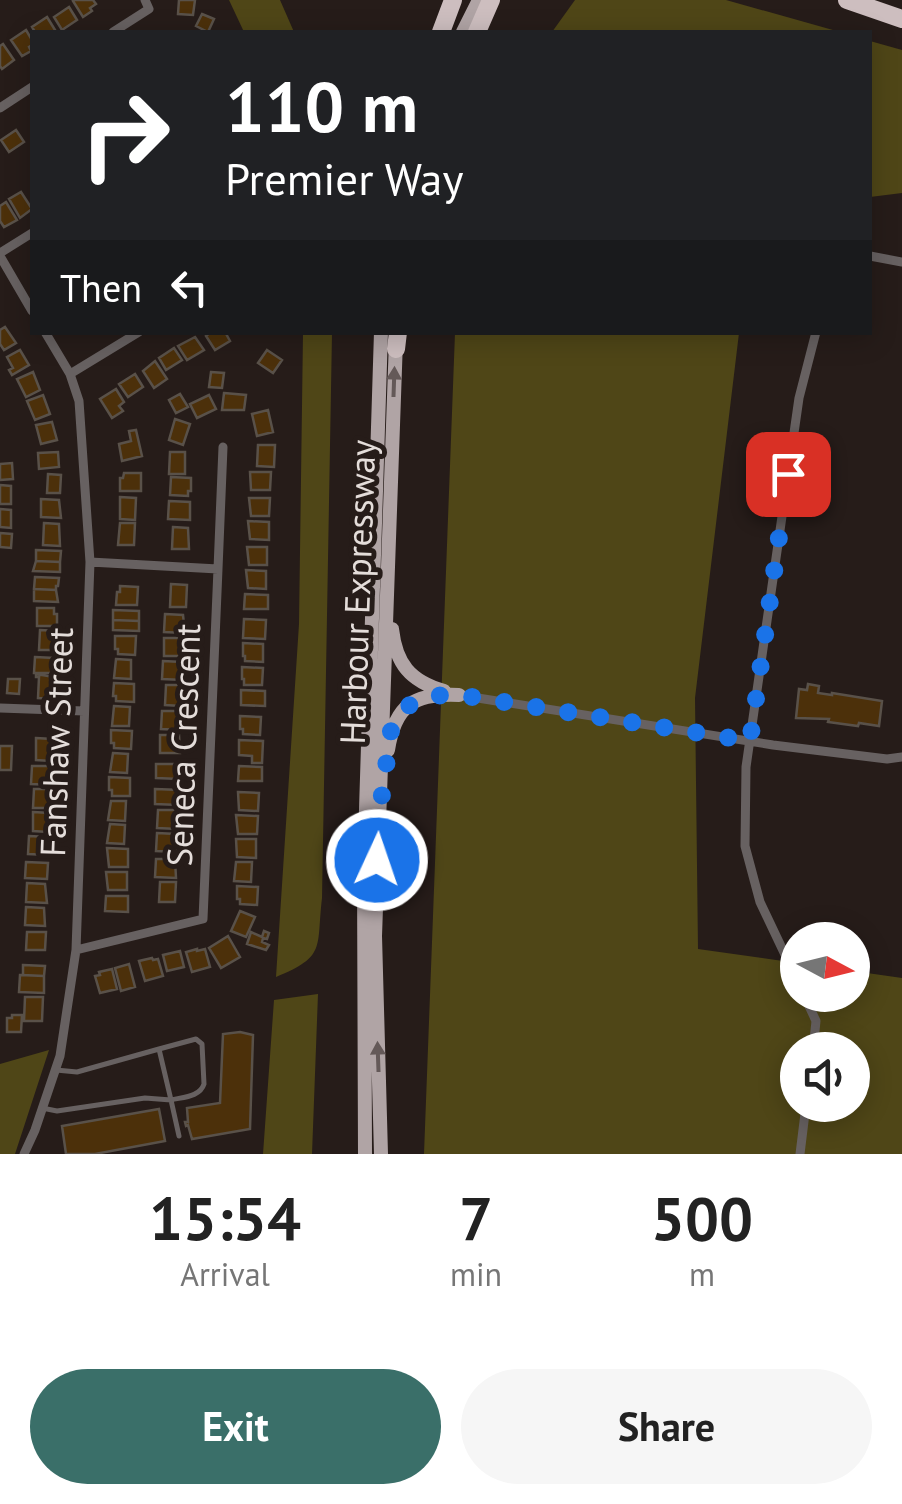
<!DOCTYPE html>
<html lang="en">
<head>
<meta charset="utf-8">
<style>
	:root { --surface:#fff; --page:#f6f6f6; --text:#222; --muted:#767676; --accent:#3a6f69 }
	body { margin:0; font-family:"PT Sans",sans-serif; background:var(--page); color:var(--text); height:100vh; display:flex; flex-direction:column; font-size:38px; white-space:nowrap }
	* { box-sizing:border-box; margin:0 }
	p { font-size:32px; color:var(--muted) }
	.icon { flex:none; width:55px; height:55px; fill:none; stroke:currentColor; stroke-width:2; stroke-linecap:round; stroke-linejoin:round }
	.map { position:relative; height:1154px; overflow:hidden }
	.details { display:flex; flex-direction:column; background:var(--surface); flex:1 }
	.details>* { flex:none }
	.top-card { position:absolute; left:30px; top:30px; width:842px; height:305px; border-radius:0px; box-shadow:0 5px 25px #0003; background:#202124; color:#fff; overflow:hidden }
	.needle { width:65px; rotate:97deg }
	.buttons { position:absolute; left:780px; top:922px; display:grid; gap:20px }
	.buttons a { display:grid; place-items:center; width:90px; height:90px; border-radius:50%; background:var(--surface); box-shadow:0 5px 25px #0003; font-size:50px }
	.pin { position:absolute; display:grid; place-items:center; width:85px; height:85px; color:#fff; margin:-42px; border-radius:20px; box-shadow:0 5px 15px #0006 }
	.me { position:absolute; width:110px; margin:-55px; rotate:3deg; stroke-linejoin:round; filter:drop-shadow(0 0 8px #0008) }
	.turn { display:flex; align-items:center; gap:35px; height:210px; padding:0 30px; font-size:45px }
	.turn .icon { width:130px; height:130px; stroke-width:2.5 }
	.turn b { display:block; font-size:70px; line-height:85px }
	.then { display:flex; align-items:center; height:95px; padding:0 30px; background:#0003; gap:20px; font-size:38px }
	.eta { display:flex; justify-content:space-evenly; align-items:center; height:170px; text-align:center }
	.eta b { font-size:60px; font-weight:600; line-height:70px }
	.action { display:flex; gap:20px; margin-top:auto; padding:20px 30px }
	.action a { flex:1; height:115px; border-radius:60px; background:var(--accent); color:#fff; font-size:40px; font-weight:600; line-height:115px; text-align:center }
	.action a+a { background:var(--page); color:var(--text) }
	.map>svg:first-child { display:block }
	.forest { fill:#4f4617; fill-rule:evenodd }
	.building { fill:#4c300a; stroke:#595149; stroke-width:2.5 }
	.lines { fill:none; stroke-linecap:round; stroke-linejoin:round }
	.lane { stroke:#676161; stroke-width:5 }
	.street { stroke:#676161; stroke-width:9 }
	.primary { stroke:#b0a4a5; stroke-width:14 }
	.highway { stroke:#cdbebf; stroke-width:18 }
	.oneway { fill:#645958 }
	.route { stroke:#1a73e8; stroke-width:18; stroke-dasharray:0 32.4 }
	.labels { text-anchor:middle; dominant-baseline:central; stroke-width:10; stroke-linejoin:round; paint-order:stroke }
	.street-label { font-size:35px; fill:#e4ddda; stroke:#261c19 }
</style>
</head>
<body>
<div class="map">
<svg width="902" height="1154" viewBox="0 0 902 1154">
	<rect width="100%" height="100%" fill="#261c19"/>
	<path class="forest" d="M229 0H280L294 32H244Z
		M575 0H726L840 32H552Z
		M870 41 902 50V193L870 197Z
		M303 333H332L322 898C316 948 327 956 276 977L299 624Z
		M455 333H739L695 698 698 949 797 963 798 995H852L853 971 902 978V1154H424ZM798 1050H852V1105H798Z
		M318 994 312 1154H263L274 1000Z
		M49 1050 15 1154H0V1064Z"/>
	<path class="building" d="M75 0H93L96 4 90 8 92 11 83 17 73 1Z
		M179 0H195L193 15 178 14Z
		M69 7 77 20 62 30 54 17Z
		M202 14 214 19 208 32 196 26Z
		M47 17 55 30 52 32H35L32 27Z
		M26 30 32 40V45L29 47 31 51 22 56 11 40Z
		M3 44 14 60 2 69 0 66V46Z
		M16 130 24 142 9 152 1 140Z
		M21 192 32 209 20 218 9 199Z
		M6 202 17 220 4 227 0 221V206Z
		M5 327 16 343 4 350 0 344V330Z
		M225 332 230 341 215 350 206 336 211 332Z
		M195 337 204 350 187 360 178 346Z
		M174 348 182 360 166 370 159 358Z
		M20 350 29 365 12 375 9 370 13 368 7 357Z
		M267 350 282 360 273 373 258 363Z
		M155 361 167 379 154 388 143 371Z
		M33 372 40 390 26 397 17 379Z
		M211 372 224 373 222 388 209 387Z
		M135 374 143 387 128 397 119 384Z
		M116 389 124 402 119 406 123 411 112 418 100 399Z
		M224 393 246 395 244 410H222Z
		M180 394 188 407 176 413 169 400Z
		M43 395 50 414 35 420 27 401Z
		M209 395 216 409 197 418 190 404Z
		M268 410 273 432 257 436 252 414Z
		M175 419 190 424 183 445 169 440Z
		M52 422 57 440 41 444 36 425Z
		M136 430 142 456 122 461 119 444 131 441 129 431Z
		M258 445H275L274 467 257 466Z
		M58 452 59 467 39 469 38 453Z
		M170 452H185V474H169Z
		M12 463 13 479 0 480V464Z
		M250 472H271L270 490H251Z
		M124 473H141V491H120V478H123Z
		M48 474 61 475 60 493H47Z
		M171 477 191 478V491H188V496L170 495Z
		M0 485 11 486V504H0Z
		M120 497 136 498 135 520 120 519Z
		M249 498H270L269 516H251Z
		M41 499 59 500 61 518 41 517Z
		M169 501 190 502V520L168 519Z
		M0 509 11 510V528L0 527Z
		M248 521 269 522V540L250 539Z
		M44 523 59 524 60 546 43 545Z
		M120 523H135L134 545H118Z
		M173 527 188 528 189 549H172Z
		M0 533 12 534 11 548 0 547Z
		M247 547H267V565H249Z
		M36 550 61 551 60 562 36 561Z
		M36 561 60 562V572L33 571Z
		M246 570 266 571V589L248 588Z
		M35 577 59 578 58 586H56V590L34 589Z
		M171 584 187 585 186 607H170Z
		M120 586 138 587 137 605H116L117 592H120Z
		M34 589 56 590 58 602 34 601Z
		M245 594 268 595V609H244Z
		M37 608H54V614H57V626H37Z
		M113 610 139 611V621L113 620Z
		M165 614 183 615 185 633 164 632Z
		M244 619 266 620 265 639 243 638Z
		M113 620 139 621V631L113 630Z
		M40 630 57 631 54 650H39Z
		M115 636H136L135 655 118 654V649H115Z
		M164 638H183L184 656H164Z
		M243 643 263 644V662L245 661V656H243Z
		M35 657 54 658V673H34Z
		M116 659 131 660V679L114 678Z
		M163 661 182 662 183 680 162 679Z
		M242 667 263 668 262 685H244V679H242Z
		M36 674 54 677V699L38 698 39 677H36Z
		M8 679H20L19 694 7 693Z
		M114 683 134 684V702L116 701V696H113Z
		M808 684 819 686 818 693 832 695V693L882 701 879 726 859 723 858 726 828 722 829 719 796 718 799 689 807 690Z
		M166 685H183L181 706 165 705Z
		M241 690 265 691V706L241 705Z
		M114 706 130 707 129 726H112Z
		M162 711H180L181 730 161 729Z
		M240 716 261 717 260 735 243 734V729H240Z
		M111 730 132 731 131 749 114 748V743H111Z
		M160 735H179L180 753H160Z
		M36 738 52 739 51 761 36 760Z
		M239 740 263 741 262 763H252V756L239 755Z
		M0 746H12L11 770H0Z
		M113 753 128 754 127 773 110 772Z
		M156 764H180V779L156 778Z
		M32 766H52V785L31 784Z
		M239 766 262 767V781H238Z
		M109 777 130 778V796H112V790H109Z
		M34 789H51L49 808H33Z
		M155 789 180 790 179 805 155 804Z
		M238 792 259 793 258 811 239 810Z
		M111 801H126L125 821 108 820Z
		M158 810H176L178 829 157 828Z
		M33 812 50 813 48 832 33 831Z
		M236 815 258 816 257 834H238Z
		M110 824 125 825 124 844 107 843Z
		M157 833 176 834 177 852 156 851Z
		M29 836 47 837 48 855 28 854Z
		M236 839H256V858L237 857Z
		M107 848 128 849V867H109Z
		M156 859H175L176 878 155 877Z
		M26 862 48 863 47 879 25 878Z
		M236 862H252L251 882 234 881Z
		M106 872H127V890H108Z
		M160 882H176L175 902H159Z
		M27 883 45 884 47 903 26 902Z
		M237 886 258 887 257 905 240 904V899H237Z
		M106 896H128V912L105 911Z
		M26 907 44 908 45 926 25 925Z
		M240 911 255 917 246 937 231 931Z
		M264 931 269 933 267 939 263 938 262 942 269 945 266 950 247 944 251 932 262 937Z
		M27 932H46L45 950H26Z
		M228 936 240 957 221 968 209 948Z
		M197 949V951L205 949 210 967 192 972 186 952Z
		M180 951 184 967 167 971 163 955Z
		M152 958 153 960 158 959 163 976 145 981 139 961Z
		M129 964 135 987 121 991 115 968Z
		M23 965 45 966 44 976 23 975Z
		M112 969 117 989 100 993 95 976 100 975 99 972Z
		M20 975 44 976V993L19 992Z
		M25 997H43L42 1021H24Z
		M12 1015H22L21 1032H7V1018H12Z
		M240 1032 253 1035 250 1129 192 1139 188 1125 186 1126 185 1122H188L187 1108 220 1103 223 1034Z
		M159 1109 165 1141 95 1154H66L62 1126Z"/>
	<g class="lines">
		<path class="lane" d="M196 1039 202 1044 204 1084C200 1097 183 1097 171 1100L159 1049Z
			M56 1070 77 1072 159 1049
			M42 1108 57 1111 145 1098 171 1100 179 1136"/>
		<path class="street" d="M113 32 149 9 145 0
			M0 108 32 87
			M0 253 32 233
			M0 256 32 311
			M870 256 902 262
			M70 374 139 332
			M218 569 223 447
			M459 695 773 745 887 759 902 757
			M0 708 84 711
			M76 950 203 919 218 569 90 562
			M798 982 760 902 745 846 746 767 799 398 816 332
			M804 995 816 1021 813 1050
			M24 1154 35 1130 60 1056 76 950 90 562 79 401 70 374 45 332
			M800 1154 806 1105"/>
		<path class="primary" d="M463 32 479 0
			M392 629C396 664 410 681 444 691
			M388 750C395 704 415 693 459 695
			M365 1154 364 873 381 332
			M381 1154 375 936 396 340"/>
		<path class="highway" d="M847 0 902 19
			M441 32 453 0
			M477 32 491 0
			M396 349 398 332"/>
	</g>
	<defs><path id="oneway-solid" d="M-6-.8H1V-3.2L6.5 0L1 3.2V.8H-6Z" transform="scale(2.5)"/></defs>
	<g class="oneway">
		<use href="#oneway-solid" transform="translate(394 382) rotate(-88)"/>
		<use href="#oneway-solid" transform="translate(378 1057) rotate(-92)"/>
	</g>
	<g class="lines">
		<path class="route" d="M377 860 378 823 391 731C402 699 429 694 460 695L750 741 788 474"/>
	</g>
	<g class="labels">
		<g class="street-label">
			<text transform="translate(357 592) rotate(-88)">Harbour Expressway</text>
			<text transform="translate(56 742) rotate(-88)">Fanshaw Street</text>
			<text transform="translate(183 745) rotate(-88)">Seneca Crescent</text>
		</g>
	</g>
</svg>
<div class="buttons">
<a><svg class="needle" viewBox="-14 -14 28 28"><path d="M0-13l5 13h-10z" fill="#e53935"/><path d="M0 13l5-13h-10z" fill="#767676"/></svg></a>
<a><svg class="icon" aria-label="sound" viewBox="0 0 24 24"><path d="M4 9h4l5-4v14l-5-4H4zM17 9q2 3 0 6"/></svg></a>
</div>
<div class="pin" style="left:788px;top:474px;background:#d93025"><svg class="icon" aria-label="arrive" viewBox="0 0 24 24"><path d="M6 21V4h12l-3 4 3 4H6"/></svg></div>
<svg class="me" style="left:377px;top:860px" viewBox="-20 -20 40 40"><circle r="17" fill="#1a73e8" stroke="#fff" stroke-width="3"/><path d="M0-11L8 9 0 5-8 9z" fill="#fff"/></svg>
<div class="top-card">
<div class="turn"><svg class="icon" aria-label="right" viewBox="0 0 24 24"><path d="M7 20v-9h11M14 6l5 5-5 5"/></svg><div><b>110 m</b>Premier Way</div></div>
<div class="then">Then<svg class="icon" aria-label="left" viewBox="0 0 24 24"><path d="M17 20v-9H6M10 6l-5 5 5 5"/></svg></div>
</div>
</div>
<section class="details">
<div class="eta">
<div><b>15:54</b><p>Arrival</p></div>
<div><b>7</b><p>min</p></div>
<div><b>500</b><p>m</p></div>
</div>
<div class="action"><a>Exit</a><a>Share</a></div>
</section>
</body>
</html>
